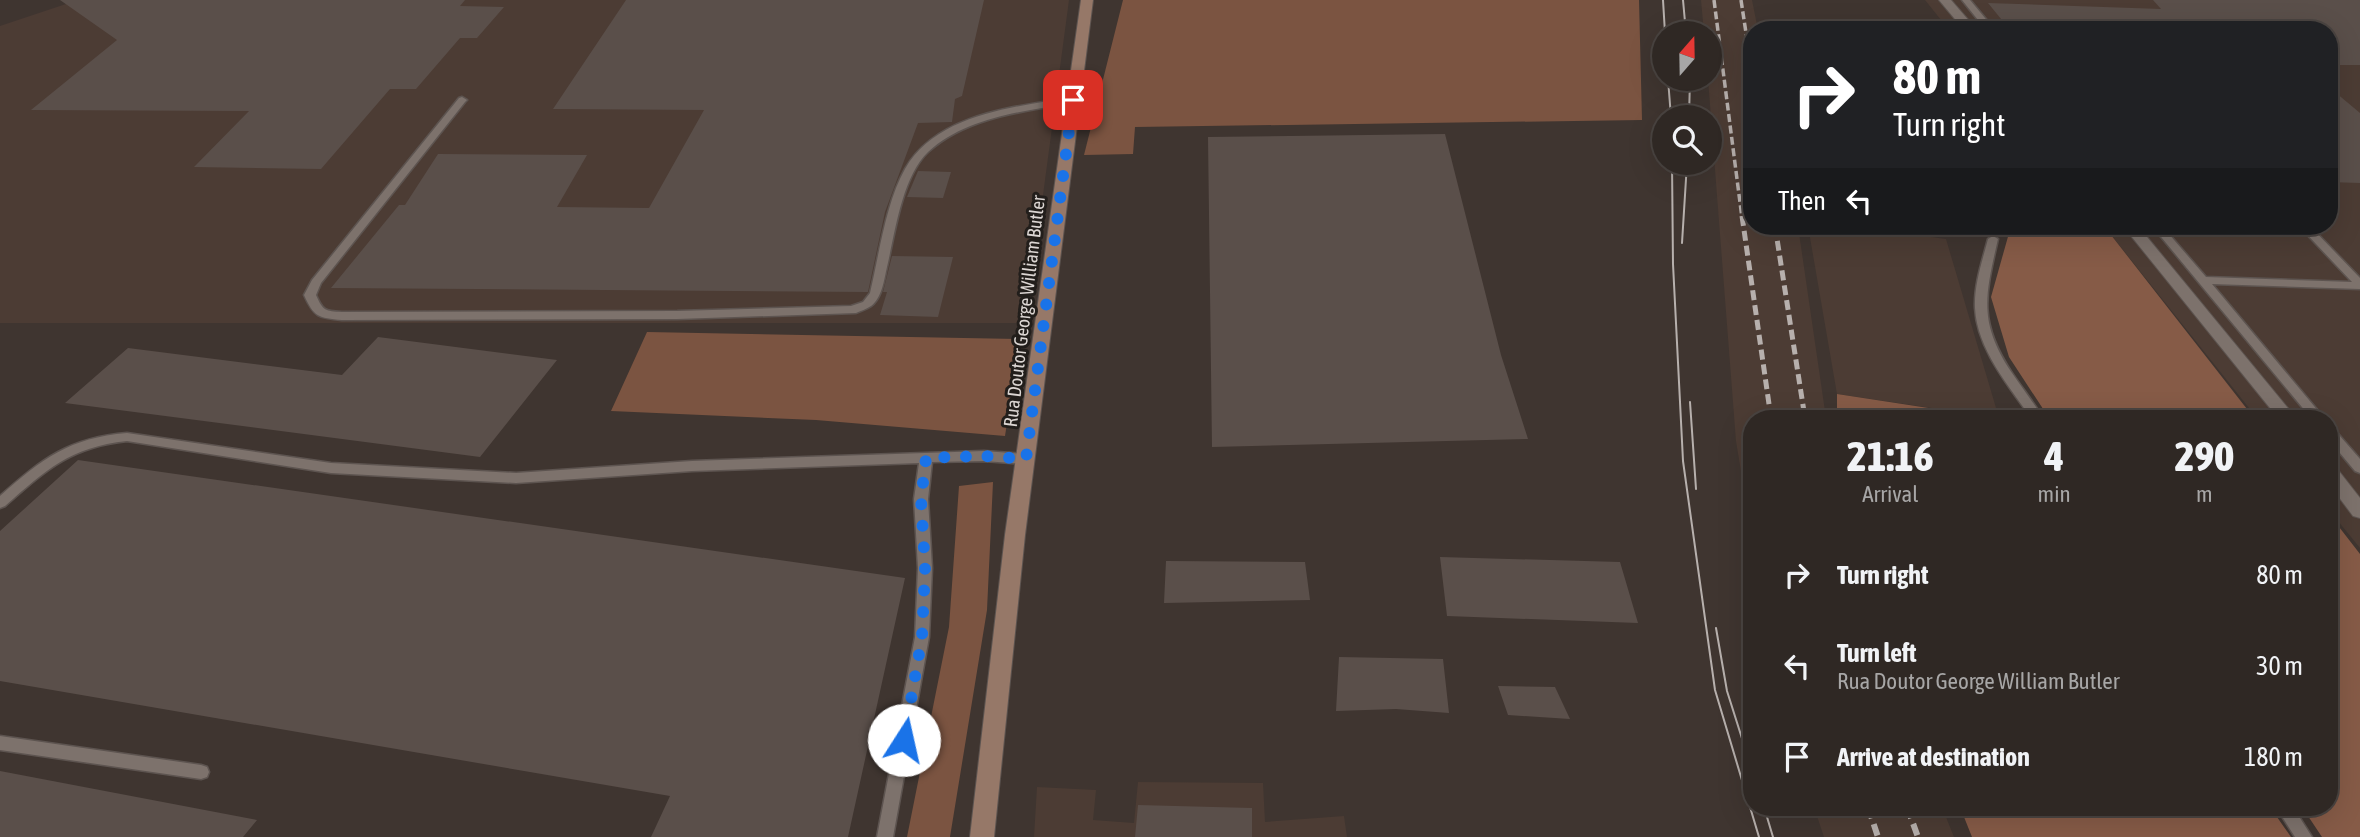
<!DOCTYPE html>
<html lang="en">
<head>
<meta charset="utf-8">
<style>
	:root { --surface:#2f2824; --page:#37302c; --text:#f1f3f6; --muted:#a7a6a6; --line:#4a4441 }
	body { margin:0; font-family:"Asap Condensed",sans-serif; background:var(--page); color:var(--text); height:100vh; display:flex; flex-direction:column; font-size:26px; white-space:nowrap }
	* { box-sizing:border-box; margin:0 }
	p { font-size:23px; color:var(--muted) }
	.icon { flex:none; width:38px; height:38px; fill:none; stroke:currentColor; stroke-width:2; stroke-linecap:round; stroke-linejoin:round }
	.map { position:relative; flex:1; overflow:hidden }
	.sheet { position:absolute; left:1743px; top:410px; width:595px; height:406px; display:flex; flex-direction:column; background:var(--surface); border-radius:28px; box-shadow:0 7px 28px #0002,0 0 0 2px var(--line) }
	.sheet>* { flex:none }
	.guide { position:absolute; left:1743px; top:21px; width:595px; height:214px; border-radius:28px; box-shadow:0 7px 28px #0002,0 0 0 2px var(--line); background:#202124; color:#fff; overflow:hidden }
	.needle { width:46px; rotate:20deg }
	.buttons { position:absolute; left:1652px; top:21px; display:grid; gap:14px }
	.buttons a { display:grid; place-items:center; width:70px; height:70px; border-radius:50%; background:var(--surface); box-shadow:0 7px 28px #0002,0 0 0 2px var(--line); font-size:35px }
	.pin { position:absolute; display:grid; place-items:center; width:60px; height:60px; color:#fff; margin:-30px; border-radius:14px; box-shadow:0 4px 10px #0006 }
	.me { position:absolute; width:77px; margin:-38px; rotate:10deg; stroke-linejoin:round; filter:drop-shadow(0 0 5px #0008) }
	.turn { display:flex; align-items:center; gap:24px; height:147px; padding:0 35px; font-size:32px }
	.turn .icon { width:91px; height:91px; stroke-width:2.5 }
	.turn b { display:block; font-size:49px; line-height:60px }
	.then { display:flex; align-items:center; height:66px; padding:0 35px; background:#0003; gap:14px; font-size:26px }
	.eta { display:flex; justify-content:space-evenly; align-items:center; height:119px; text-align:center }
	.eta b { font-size:42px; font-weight:800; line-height:49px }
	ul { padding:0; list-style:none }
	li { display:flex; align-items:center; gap:21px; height:91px; padding:0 35px }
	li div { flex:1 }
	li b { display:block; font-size:26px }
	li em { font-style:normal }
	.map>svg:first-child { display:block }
	.built { fill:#4c3c34 }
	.green { fill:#7b5441 }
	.forest { fill:#865b47 }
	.building { fill:#5a4f4a }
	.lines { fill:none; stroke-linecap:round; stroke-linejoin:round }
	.lane-casing { stroke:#5d5450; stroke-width:3 }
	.street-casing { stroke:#5d5450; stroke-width:2 }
	.secondary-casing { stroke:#5d5450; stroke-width:2 }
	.lane { fill:#7d726c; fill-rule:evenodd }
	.street { fill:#7d726c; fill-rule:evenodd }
	.secondary { fill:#967868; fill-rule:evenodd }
	.tram { stroke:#b7b0ad; stroke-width:2 }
	.rail-far2 { stroke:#b7b0ad; stroke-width:3.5; stroke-dasharray:8 3.5; stroke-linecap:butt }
	.rail-far1 { stroke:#b7b0ad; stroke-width:5; stroke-dasharray:10 5; stroke-linecap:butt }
	.rail { stroke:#b7b0ad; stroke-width:6; stroke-dasharray:12 6; stroke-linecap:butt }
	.route { stroke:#1a73e8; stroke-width:12; stroke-dasharray:0 21.6 }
	.labels { text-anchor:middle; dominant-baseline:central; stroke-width:6; stroke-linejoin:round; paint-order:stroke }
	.street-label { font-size:19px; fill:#dcd6d3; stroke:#221e1b }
</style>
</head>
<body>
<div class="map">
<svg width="2360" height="837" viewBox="0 0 2360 837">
	<rect width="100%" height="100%" fill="#3f3530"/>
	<path class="built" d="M78 0H1069L1026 323H0V26Z
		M1701 0H1752L1758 30H1752V226H1798L1826 418H1752V538L1736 441 1708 79H1710V33H1704Z
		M1925 0H2360V548L2329 510V418H2257L2104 226H2329V30H1949Z
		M1808 226H1848L1946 239 1999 418 1837 394Z
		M1138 782 1263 783 1265 822 1344 816 1347 837H1034L1037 787 1096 790 1093 820 1134 823Z
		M1814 807H1942L1954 837H1824Z"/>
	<path class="green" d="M1123 0H1639L1642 120 1135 127 1133 154 1084 155Z
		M647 332 1020 339 1005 436 816 420 611 411Z
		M993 482 987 610 950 837H907L949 627 959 486Z"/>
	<path class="forest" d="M2011 226H2104L2254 418H2049L2009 357 1991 297Z
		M1837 394 1994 418H1837Z
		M2329 514 2360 554V837H2322L2302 807H2329Z
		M1960 807H2270L2291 837H1972Z"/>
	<path class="building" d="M60 0H465L460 6 504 7 477 38H460L416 89H390L321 169 194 167 249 111 31 110 117 40Z
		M626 0H984L962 96 955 99 952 122 918 123 885 212 868 292 331 288 399 205H405L438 154 587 155 557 207 649 208 704 110 553 109Z
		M2153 0H2360V65H2329V30H2010L1988 3 2161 9Z
		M2329 87 2360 113V183L2329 182Z
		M1445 134 1501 355 1528 439 1212 447 1208 137Z
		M918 171 951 172 943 198 907 197Z
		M892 256 953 257 938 317 880 315 887 292H883Z
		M378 337 557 360 480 457 65 403 128 348 342 375Z
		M78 460 905 578 848 837H651L670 796 0 681V531Z
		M1440 557 1620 562 1638 623 1447 616Z
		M1166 561 1305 562 1310 600 1164 603Z
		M1339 657 1443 659 1449 713 1396 709 1336 711Z
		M1498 686 1555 687 1570 719 1508 715Z
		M0 771 257 820 243 837H0Z
		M1138 805 1252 808V837H1135Z"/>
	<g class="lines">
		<defs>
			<path id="lane" d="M1962 0H1970L1995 30H1986Z
				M462 97 467 100 465 102 321 283 316 295C323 311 325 311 342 312L677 311 851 306 863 302 870 293C879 255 886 202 905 169 937 113 1016 107 1073 97L1078 100 1073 103C1024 111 966 117 928 152 902 177 895 233 887 267 884 280 882 298 871 306 867 309 860 311 856 313L677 319 342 320C318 318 314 317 304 295L312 280 459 98Z
				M2152 226H2162L2206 277 2352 282 2299 226H2310L2360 278V289L2212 284 2324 418H2311Z
				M1993 236 1998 239C1985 296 1978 322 2012 373 2022 388 2034 403 2043 418H2031C2009 386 1977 349 1975 308 1974 285 1982 262 1988 239Z
				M2329 427 2333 428 2360 459V473L2355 471 2329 440Z
				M127 433 331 463 516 473 692 461 984 451 1026 454 1032 459 1026 464 984 461 932 462 928 499 932 568 929 637 893 837H877L915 637 918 568 914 499 919 463 692 471 516 483 331 473 127 441C70 447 46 470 5 506L0 508V496C43 458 69 438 127 433Z
				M0 736 201 765 207 767 209 772 207 777 201 779 0 750Z
				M2276 807H2293L2312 837H2295Z"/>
			<path id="street" d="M1939 0H1951L1977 30H1964Z
				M2123 226H2138L2296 418H2278Z
				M2329 464 2335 466 2360 498V518L2353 516 2329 484Z"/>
			<path id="secondary" d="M1081 0H1093L1025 535 994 837H970L1005 535Z"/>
		</defs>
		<use href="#lane" class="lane-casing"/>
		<use href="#street" class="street-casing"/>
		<use href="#secondary" class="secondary-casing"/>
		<use href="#lane" class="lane"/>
		<use href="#street" class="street"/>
		<use href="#secondary" class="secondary"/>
		<path class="tram" d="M1663 0 1665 33
			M1683 0 1686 33
			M1668 79 1671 117
			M1689 117 1690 79
			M1672 163 1673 264 1683 461 1715 690 1759 837
			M1682 243 1687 163
			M1690 402 1696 489
			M1716 628 1727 691 1752 770
			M1764 807 1773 837"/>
		<path class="rail-far2" d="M1714 0 1742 218
			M1741 0 1752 72"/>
		<path class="rail-far1" d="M1742 216 1771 418
			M1775 226 1805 418"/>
		<path class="rail" d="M1868 807 1878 837
			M1907 807 1918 837"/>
	</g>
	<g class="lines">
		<path class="route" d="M904 740 922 637 925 568 921 499 926 458 984 456 1026 459 1073 100"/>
	</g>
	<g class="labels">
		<g class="street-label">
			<text transform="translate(1024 311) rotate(-83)">Rua Doutor George William Butler</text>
		</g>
	</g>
</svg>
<div class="buttons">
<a><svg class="needle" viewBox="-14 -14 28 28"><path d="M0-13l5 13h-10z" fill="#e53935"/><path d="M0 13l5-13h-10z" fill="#a7a6a6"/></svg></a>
<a><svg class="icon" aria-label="search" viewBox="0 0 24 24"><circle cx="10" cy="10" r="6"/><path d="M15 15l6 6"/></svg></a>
</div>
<div class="pin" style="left:1073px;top:100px;background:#d93025"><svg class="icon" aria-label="arrive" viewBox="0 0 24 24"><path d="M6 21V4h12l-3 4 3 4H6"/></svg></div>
<svg class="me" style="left:904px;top:740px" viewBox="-20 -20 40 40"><circle r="19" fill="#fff"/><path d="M0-13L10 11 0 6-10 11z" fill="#1a73e8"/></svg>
<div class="guide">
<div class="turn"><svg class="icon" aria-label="right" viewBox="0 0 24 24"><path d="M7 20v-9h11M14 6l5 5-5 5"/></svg><div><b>80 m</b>Turn right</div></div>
<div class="then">Then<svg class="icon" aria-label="left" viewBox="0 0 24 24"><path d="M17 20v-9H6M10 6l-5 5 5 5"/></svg></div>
</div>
<section class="sheet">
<div class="eta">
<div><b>21:16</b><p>Arrival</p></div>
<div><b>4</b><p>min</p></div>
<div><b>290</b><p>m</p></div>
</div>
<ul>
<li><svg class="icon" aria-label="right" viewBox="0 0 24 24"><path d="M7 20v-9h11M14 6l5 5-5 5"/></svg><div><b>Turn right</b></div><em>80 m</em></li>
<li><svg class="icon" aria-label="left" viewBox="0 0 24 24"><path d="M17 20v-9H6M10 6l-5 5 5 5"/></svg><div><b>Turn left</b><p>Rua Doutor George William Butler</p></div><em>30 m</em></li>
<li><svg class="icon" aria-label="arrive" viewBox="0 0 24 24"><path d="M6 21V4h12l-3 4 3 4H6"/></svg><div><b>Arrive at destination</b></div><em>180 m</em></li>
</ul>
</section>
</div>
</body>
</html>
